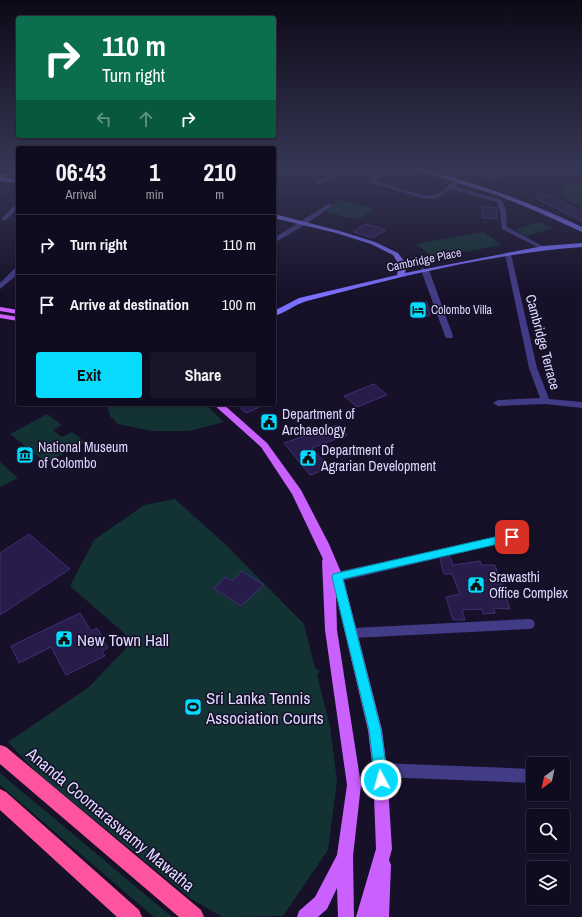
<!DOCTYPE html>
<html lang="en">
<head>
<meta charset="utf-8">
<style>
	:root { --surface:#100c1f; --page:#191528; --text:#f1f3f6; --muted:#9c9ba4; --line:#302c3d; --accent:#06dafd }
	body { margin:0; font-family:"Archivo Narrow",sans-serif; background:var(--page); color:var(--text); height:100vh; display:flex; flex-direction:column; font-size:15px; white-space:nowrap }
	* { box-sizing:border-box; margin:0 }
	p { font-size:13px; color:var(--muted) }
	.icon { flex:none; width:22px; height:22px; fill:none; stroke:currentColor; stroke-width:2; stroke-linecap:round; stroke-linejoin:round }
	.map { position:relative; flex:1; overflow:hidden }
	.details { position:absolute; left:16px; top:146px; width:260px; height:260px; display:flex; flex-direction:column; background:var(--surface); border-radius:4px; box-shadow:0 1px 3px #0004,0 0 0 1px var(--line) }
	.details>* { flex:none }
	.guide { position:absolute; left:16px; top:16px; width:260px; height:122px; border-radius:4px; box-shadow:0 1px 3px #0004,0 0 0 1px var(--line); background:#0b6e4f; color:#fff; overflow:hidden }
	.needle { width:26px; rotate:213deg }
	.tools { position:absolute; left:526px; top:757px; display:grid; gap:8px }
	.tools a { display:grid; place-items:center; width:44px; height:44px; border-radius:4px; background:var(--surface); box-shadow:0 1px 3px #0004,0 0 0 1px var(--line); font-size:20px }
	.pin { position:absolute; display:grid; place-items:center; width:34px; height:34px; color:#fff; margin:-17px; border-radius:8px; box-shadow:0 2px 6px #0006 }
	.me { position:absolute; width:44px; margin:-22px; rotate:354deg; stroke-linejoin:round; filter:drop-shadow(0 0 3px #0008) }
	.turn { display:flex; align-items:center; gap:14px; height:84px; padding:0 20px; font-size:18px }
	.turn .icon { width:52px; height:52px; stroke-width:2.5 }
	.turn b { display:block; font-size:28px; line-height:34px }
	.lanes { display:flex; align-items:center; height:38px; padding:0 20px; background:#0003; justify-content:center; gap:20px; direction:ltr }
	.lanes .off { opacity:.35 }
	.eta { display:flex; justify-content:space-evenly; align-items:center; height:68px; text-align:center }
	.eta b { font-size:24px; font-weight:700; line-height:28px }
	.primary-button { display:flex; gap:8px; margin-top:auto; padding:8px 20px }
	.primary-button a { flex:1; height:46px; border-radius:4px; background:var(--accent); color:#111; font-size:16px; font-weight:700; line-height:46px; text-align:center }
	.primary-button a+a { background:var(--page); color:var(--text) }
	ul { padding:0; list-style:none }
	li { display:flex; align-items:center; gap:12px; height:60px; padding:0 20px; border-top:1px solid var(--line) }
	li div { flex:1 }
	li b { display:block; font-size:15px }
	li em { font-style:normal }
	.map>svg:first-child { display:block }
	.green { fill:#133233 }
	.building { fill:#271c4a; stroke:#402f75 }
	.lines { fill:none; stroke-linecap:round; stroke-linejoin:round }
	.street { fill:#423c87; fill-rule:evenodd }
	.secondary { fill:#7a70fe; fill-rule:evenodd }
	.primary { fill:#ca60fe; fill-rule:evenodd }
	.highway { fill:#fe549e; fill-rule:evenodd }
	.route { fill:#06dafd; stroke:#048ea4 }
	.labels { text-anchor:middle; dominant-baseline:central; stroke-width:3; stroke-linejoin:round; paint-order:stroke }
	.far-street-label { font-size:12px; fill:#ded8ff; stroke:#161029 }
	.far-poi-label { font-size:12px; fill:#ded8ff; stroke:#161029; text-anchor:start }
	.street-label { font-size:14px; fill:#ded8ff; stroke:#161029 }
	.poi-label { font-size:14px; fill:#ded8ff; stroke:#161029; text-anchor:start }
	.near-poi-label { font-size:17px; fill:#ded8ff; stroke:#161029; text-anchor:start }
	.near-street-label { font-size:17px; fill:#ded8ff; stroke:#161029 }
</style>
</head>
<body>
<div class="map">
<svg width="582" height="917" viewBox="0 0 582 917">
	<rect width="100%" height="100%" fill="#161029"/>
	<path class="green" d="M582 183V208L567 200 561 194V190L570 184Z
		M339 200 372 208 373 211 356 220 325 211Z
		M540 222 553 228 527 236 514 230Z
		M484 232 502 245 433 258 416 244Z
		M107 404H205L224 422 189 431H151L118 424 110 416Z
		M47 414 62 425 53 430 62 437 72 432 85 442 46 463 10 434Z
		M0 462 18 478 0 487Z
		M175 499 225 544 304 624 315 668 320 671 317 675 330 726 337 781 328 850 283 916 222 917 190 898 37 773 8 742 89 687 133 641 70 586 94 540 144 505Z
		M0 773 172 917H154L0 785Z"/>
	<path class="building" d="M457 168H500L502 178 483 177 457 172Z
		M539 191 582 211V221L535 198Z
		M482 206 497 208V219L482 218Z
		M365 224 374 226 386 230 372 238 353 232Z
		M413 302H427L430 316H416Z
		M374 384 387 395 357 407 344 396Z
		M236 404H267L246 413Z
		M337 425 347 435 312 448 330 468 310 475 284 443Z
		M29 534 70 569 0 615V553Z
		M450 557 453 565 480 561 481 565H495L510 609 494 608 495 613 483 614 482 609 462 610 465 620H453L446 597 460 594 452 574H444L440 559Z
		M242 571 264 585 241 606 214 588 226 577 232 581Z
		M80 613 91 631 97 628 108 648 102 651 105 656 66 675 51 647 19 663 11 646Z"/>
	<g class="lines">
		<path class="street" d="M341 168H348L320 184 315 183Z
			M386 168H392L376 181C388 184 424 198 434 195 442 193 447 185 455 182L458 184 455 187 502 200 506 210 507 227 546 248 541 249 502 229 500 210 497 202 451 189 438 198 425 199 372 183 370 181V179Z
			M18 202V208L6 220H2V218Z
			M330 203 332 204V206L305 225 274 243V238Z
			M508 252 511 254 537 368 549 399 582 402V408L545 404 498 406 493 403 498 400 540 398 529 368 505 254Z
			M15 268H18V274L0 289V283Z
			M422 268 429 270 453 336 452 338H446L445 336 421 270Z
			M512 533 516 534 518 537 516 540 337 582 333 580 331 577 333 574 337 572Z
			M529 619 533 620 535 624 533 628 529 629 353 638 349 637 347 633 349 629 353 628Z
			M380 763 533 769V783L380 777 375 775 373 770 375 765Z"/>
		<path class="secondary" d="M409 168C423 167 437 173 451 177 496 190 540 207 582 227V232L538 212 497 195Z
			M18 170V174L1 177 18 179V183L0 181V174Z
			M274 214 340 231 375 242 398 253 407 265 405 273 543 246 582 243V247C489 254 397 277 307 301 295 304 286 313 274 316V311L299 298 397 275 399 265 393 255 371 244 336 233 274 218Z"/>
		<path class="primary" d="M0 307 18 310V314L0 311Z
			M0 314 18 317V321L0 318Z
			M213 404H223L267 443 301 490 329 544 343 577 382 730 387 770 392 849 389 860 391 865 389 917H356L376 849 373 770 368 730 336 595 337 630 361 785 353 856 354 917H338L337 888 327 909 318 917H297L299 911 315 897 337 855 347 785 325 630 322 561 323 559 292 494 261 447Z"/>
		<path class="highway" d="M0 745 6 747 201 910 204 917H179L0 764Z
			M0 789 6 792 139 910 142 917H117L0 810Z"/>
	</g>
	<linearGradient id="sky" x2="0" y2="1"><stop stop-color="#0c0917"/><stop offset="0.57" stop-color="#363754"/><stop offset="1" stop-color="#363754" stop-opacity="0"/></linearGradient>
	<rect width="582" height="296" fill="url(#sky)"/>
	<path class="route" d="M512 533 517 537 516 540 343 579 381 730 388 780 386 785 381 787 376 785 369 730 332 577 333 574Z"/>
	<defs>
		<symbol id="hotel-square" viewBox="-11 -11 22 22"><rect x="-9" y="-9" width="18" height="18" rx="4" fill="#06dafd" stroke="#161029"/><path d="M-6-4.5h1.5V1H6V5H4.5V3h-9V5H-6ZM-4 0a1.8 1.8 0 1 1 3.6 0ZM.5 0V-2.5h3Q6-2.5 6 0Z" fill="#111"/></symbol>
		<symbol id="civic-square" viewBox="-11 -11 22 22"><rect x="-9" y="-9" width="18" height="18" rx="4" fill="#06dafd" stroke="#161029"/><path d="M-.6-6.5H3V-4.5H.6V-3L4-1V1h2V6H-6V1h2V-1L-.6-3ZM-1.2 2.5V6h2.4V2.5Z" fill="#111"/></symbol>
		<symbol id="museum-square" viewBox="-11 -11 22 22"><rect x="-9" y="-9" width="18" height="18" rx="4" fill="#06dafd" stroke="#161029"/><path d="M0-6L6-3V-2H-6V-3ZM-5-1h2V3h-2ZM-1-1h2V3h-2ZM3-1h2V3H3ZM-6 4H6V6H-6Z" fill="#111"/></symbol>
		<symbol id="stadium-square" viewBox="-11 -11 22 22"><rect x="-9" y="-9" width="18" height="18" rx="4" fill="#06dafd" stroke="#161029"/><path d="M0-5a6.5 5 0 1 0 0 10a6.5 5 0 1 0 0-10ZM-3.5-1.8h7v3.6h-7Z" fill="#111"/></symbol>
	</defs>
	<g fill-rule="evenodd">
		<use href="#hotel-square" x="408" y="300" width="20" height="20"/>
		<use href="#civic-square" x="259" y="412" width="20" height="20"/>
		<use href="#museum-square" x="15" y="445" width="20" height="20"/>
		<use href="#civic-square" x="298" y="448" width="20" height="20"/>
		<use href="#civic-square" x="466" y="575" width="20" height="20"/>
		<use href="#civic-square" x="54" y="629" width="20" height="20"/>
		<use href="#stadium-square" x="183" y="697" width="20" height="20"/>
	</g>
	<g class="labels">
		<g class="far-street-label">
			<text transform="translate(424 260) rotate(-12)">Cambridge Place</text>
		</g>
		<g class="far-poi-label">
			<text x="431" y="310">Colombo Villa</text>
		</g>
		<g class="street-label">
			<text transform="translate(543 342) rotate(75)">Cambridge Terrace</text>
		</g>
		<g class="poi-label">
			<text x="282" y="414">Department of<tspan x="282" dy="16">Archaeology</tspan></text>
			<text x="38" y="447">National Museum<tspan x="38" dy="16">of Colombo</tspan></text>
			<text x="321" y="450">Department of<tspan x="321" dy="16">Agrarian Development</tspan></text>
			<text x="489" y="577">Srawasthi<tspan x="489" dy="16">Office Complex</tspan></text>
		</g>
		<g class="near-poi-label">
			<text x="77" y="639">New Town Hall</text>
			<text x="206" y="697">Sri Lanka Tennis<tspan x="206" dy="20">Association Courts</tspan></text>
		</g>
		<g class="near-street-label">
			<text transform="translate(111 819) rotate(40)">Ananda Coomaraswamy Mawatha</text>
		</g>
	</g>
</svg>
<div class="tools">
<a><svg class="needle" viewBox="-14 -14 28 28"><path d="M0-13l5 13h-10z" fill="#e53935"/><path d="M0 13l5-13h-10z" fill="#9c9ba4"/></svg></a>
<a><svg class="icon" aria-label="search" viewBox="0 0 24 24"><circle cx="10" cy="10" r="6"/><path d="M15 15l6 6"/></svg></a>
<a><svg class="icon" aria-label="layers" viewBox="0 0 24 24"><path d="M12 4l9 5-9 5-9-5zM3 14l9 5 9-5"/></svg></a>
</div>
<div class="pin" style="left:512px;top:537px;background:#d93025"><svg class="icon" aria-label="arrive" viewBox="0 0 24 24"><path d="M6 21V4h12l-3 4 3 4H6"/></svg></div>
<svg class="me" style="left:381px;top:780px" viewBox="-20 -20 40 40"><circle r="17" fill="#06dafd" stroke="#fff" stroke-width="3"/><path d="M0-11L8 9 0 5-8 9z" fill="#fff"/></svg>
<div class="guide">
<div class="turn"><svg class="icon" aria-label="right" viewBox="0 0 24 24"><path d="M7 20v-9h11M14 6l5 5-5 5"/></svg><div><b>110 m</b>Turn right</div></div>
<div class="lanes"><svg class="icon off" aria-label="left" viewBox="0 0 24 24"><path d="M17 20v-9H6M10 6l-5 5 5 5"/></svg><svg class="icon off" aria-label="ahead" viewBox="0 0 24 24"><path d="M12 20V5M6 11l6-6 6 6"/></svg><svg class="icon" aria-label="right" viewBox="0 0 24 24"><path d="M7 20v-9h11M14 6l5 5-5 5"/></svg></div>
</div>
<section class="details">
<div class="eta">
<div><b>06:43</b><p>Arrival</p></div>
<div><b>1</b><p>min</p></div>
<div><b>210</b><p>m</p></div>
</div>
<ul>
<li><svg class="icon" aria-label="right" viewBox="0 0 24 24"><path d="M7 20v-9h11M14 6l5 5-5 5"/></svg><div><b>Turn right</b></div><em>110 m</em></li>
<li><svg class="icon" aria-label="arrive" viewBox="0 0 24 24"><path d="M6 21V4h12l-3 4 3 4H6"/></svg><div><b>Arrive at destination</b></div><em>100 m</em></li>
</ul>
<div class="primary-button"><a>Exit</a><a>Share</a></div>
</section>
</div>
</body>
</html>
